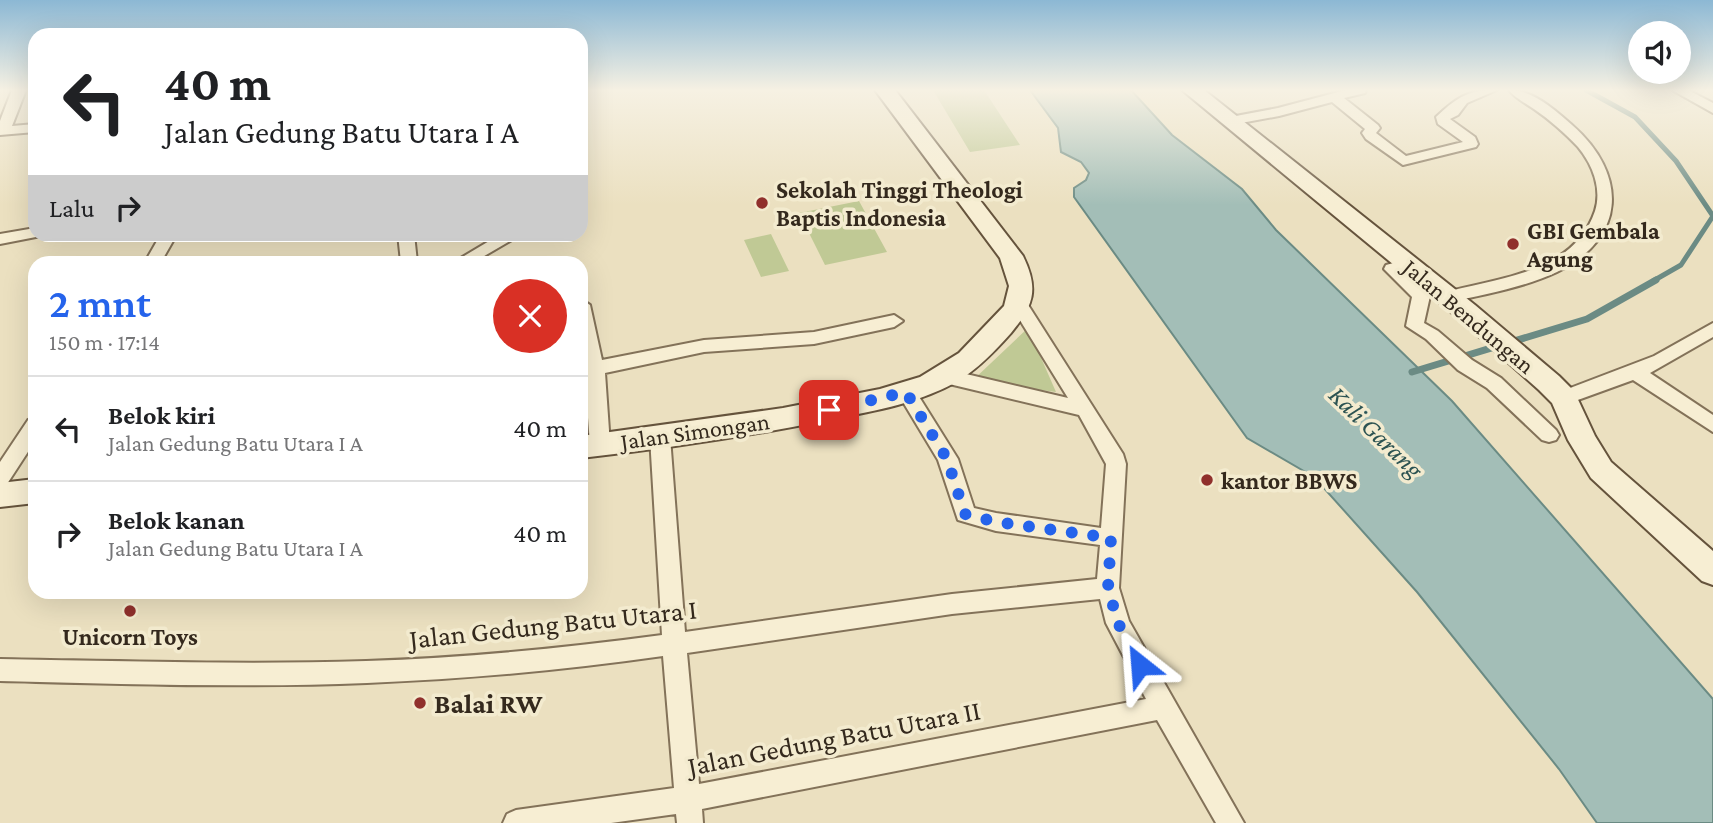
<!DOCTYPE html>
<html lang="id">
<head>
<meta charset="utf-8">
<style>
	:root { --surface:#fff; --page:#f2f2f2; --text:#202124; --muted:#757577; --line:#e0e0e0; --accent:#2563eb }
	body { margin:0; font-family:"Crimson Pro",serif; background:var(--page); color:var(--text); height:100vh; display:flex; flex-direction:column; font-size:26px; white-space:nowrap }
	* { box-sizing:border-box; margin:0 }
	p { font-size:23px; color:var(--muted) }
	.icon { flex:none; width:38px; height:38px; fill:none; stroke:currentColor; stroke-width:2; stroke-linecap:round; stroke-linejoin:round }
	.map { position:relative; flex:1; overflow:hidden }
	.sheet { position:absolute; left:28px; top:256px; width:560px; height:343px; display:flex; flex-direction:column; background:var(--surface); border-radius:21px; box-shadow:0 7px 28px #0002 }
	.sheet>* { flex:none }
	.banner { position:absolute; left:28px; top:28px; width:560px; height:214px; border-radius:21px; box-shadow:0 7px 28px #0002; background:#fff; color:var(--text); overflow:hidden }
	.buttons { position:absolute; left:1628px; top:21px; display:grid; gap:14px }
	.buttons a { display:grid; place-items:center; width:63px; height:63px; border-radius:50%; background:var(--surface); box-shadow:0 7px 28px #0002; font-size:35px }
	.pin { position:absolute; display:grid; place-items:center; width:60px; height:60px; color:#fff; margin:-30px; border-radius:14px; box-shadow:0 4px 10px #0006 }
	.me { position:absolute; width:77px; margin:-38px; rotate:332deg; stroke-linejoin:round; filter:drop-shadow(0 0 5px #0008) }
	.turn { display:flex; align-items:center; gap:24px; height:147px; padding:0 21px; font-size:32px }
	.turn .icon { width:91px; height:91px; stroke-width:2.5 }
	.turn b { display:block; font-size:49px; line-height:60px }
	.then { display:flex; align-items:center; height:66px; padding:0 21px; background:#0003; gap:14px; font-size:26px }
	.round { display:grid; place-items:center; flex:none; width:74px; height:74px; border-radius:37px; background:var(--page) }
	.summary { display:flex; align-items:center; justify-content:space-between; height:119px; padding:0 21px }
	h1 { font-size:42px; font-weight:600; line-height:52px; color:var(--accent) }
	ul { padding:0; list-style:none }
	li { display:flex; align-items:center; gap:21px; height:105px; padding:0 21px; border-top:2px solid var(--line) }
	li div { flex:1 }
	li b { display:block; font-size:26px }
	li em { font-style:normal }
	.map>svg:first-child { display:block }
	.green { fill:#c0c995 }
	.water { fill:#a3beb7; stroke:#6b8b84; stroke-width:2 }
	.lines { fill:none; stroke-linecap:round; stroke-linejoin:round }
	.stream-far1 { stroke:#6b8b84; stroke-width:5 }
	.stream { stroke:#6b8b84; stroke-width:7 }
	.street-casing { stroke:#837259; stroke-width:4 }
	.secondary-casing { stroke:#65533c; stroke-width:4 }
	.street { fill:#f7eed3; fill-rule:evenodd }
	.secondary { fill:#f7eed3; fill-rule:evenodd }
	.route { stroke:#2563eb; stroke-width:12; stroke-dasharray:0 21.6 }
	.poi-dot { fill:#90302c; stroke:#f3ebcf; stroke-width:2.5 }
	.labels { text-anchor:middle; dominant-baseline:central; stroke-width:7; stroke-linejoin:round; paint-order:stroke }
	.poi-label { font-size:24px; font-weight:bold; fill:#34291d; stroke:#f3ebcf; text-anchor:start }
	.street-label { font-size:24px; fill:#34291d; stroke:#f3ebcf }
	.water-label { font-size:26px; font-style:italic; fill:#2c5352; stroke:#f3ebcf }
	.near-street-label { font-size:28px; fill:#34291d; stroke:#f3ebcf }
	.near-poi-label { font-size:28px; font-weight:bold; fill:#34291d; stroke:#f3ebcf; text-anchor:start }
</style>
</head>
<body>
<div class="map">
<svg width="1713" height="823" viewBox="0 0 1713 823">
	<rect width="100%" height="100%" fill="#ebe0c0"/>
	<path class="green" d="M933 90H984L1020 145 970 152Z
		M859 201 887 252 825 265 799 213Z
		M771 234 789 271 761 277 744 240Z
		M1028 328 1056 392 972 381Z"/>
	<path class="water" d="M1030 90H1131L1172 135 1242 189 1276 230 1452 401 1713 699V823H1597L1559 769 1417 592 1314 477 1247 438 1074 197V188L1086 180 1089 173 1081 162 1061 152 1058 128Z"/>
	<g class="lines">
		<path class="stream-far1" d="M1586 90 1635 117 1676 161 1713 216
			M1653 281 1681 265 1713 216"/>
		<path class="stream" d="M1412 372 1587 319 1656 280"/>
		<defs>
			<path id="street" d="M12 90H26L12 126 35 124V132L0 135V121Z
				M1346 90H1366L1365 93 1344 98 1378 125 1380 128 1376 133 1406 156 1463 142 1438 124 1436 117C1455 99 1468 89 1497 90L1467 103 1458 115 1450 119 1475 137 1478 144 1476 147 1403 165 1366 139 1362 133 1365 129 1332 102 1279 116 1230 125 1223 121 1225 118 1278 108Z
				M1509 90C1533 90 1554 109 1572 125 1628 174 1627 238 1557 272 1523 288 1484 294 1448 303L1442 301 1439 297 1442 293C1496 278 1574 274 1595 211 1602 189 1593 165 1578 147 1565 133 1550 120 1534 109 1525 103 1514 97 1509 90Z
				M1672 90H1688L1713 103V113Z
				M35 228V234H42L41 236 0 244V234Z
				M161 234H177L161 262H145Z
				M398 234H414L417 262H401Z
				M501 234H522L474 262H454Z
				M1408 259 1416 264 1404 271 1430 296 1424 323 1438 331 1472 360 1501 378 1556 430 1559 435 1556 440 1549 442 1542 440 1487 388 1458 370 1426 339 1406 326 1412 297 1384 269 1386 265Z
				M1019 298 1025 300 1123 454 1126 464 1119 588 1129 621 1244 823H1216L1157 720 702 809 703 823H677L676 814 611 823H503L507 814 516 810 674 788 663 656C565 670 466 679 367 683 245 688 122 684 0 681V659C122 661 244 665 366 661 465 658 564 648 662 635L650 437 653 432 660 429 667 432 670 437 685 632 952 594 1097 579 1100 545 996 531 958 520 938 460 897 392 899 387H913L958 459 974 508 996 513 1101 528 1106 464 1079 415 945 383 938 381 936 376 938 371 945 369 1068 398 1010 304ZM1100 599 1106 623 1146 699 699 784 687 653 952 614Z
				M581 299 590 305 602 360 704 340 814 332 894 315 903 321 894 327 814 344 704 352 605 373 610 445 607 450 600 453 593 450 590 445C587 396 581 348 581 299Z
				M1713 323V337L1650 373 1713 415V432L1633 380 1564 405 1557 403 1554 398 1557 393 1654 356Z
				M35 418V441L7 484 0 486V462L28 420Z"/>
			<path id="secondary" d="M875 90H895L1023 256C1039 289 1034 305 1011 333 995 351 977 370 956 382 915 405 868 412 823 421 743 437 662 449 581 458V436L783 408 880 389 920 377 959 353 1004 306 1009 286 1000 258Z
				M1182 90H1204L1475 305 1559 376 1574 391 1595 436 1611 462 1713 551V585L1702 581 1591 478 1568 440 1552 403 1539 390 1457 317Z
				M35 479V503L0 507V483Z"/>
		</defs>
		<use href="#street" class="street-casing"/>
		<use href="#secondary" class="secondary-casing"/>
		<use href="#street" class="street"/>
		<use href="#secondary" class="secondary"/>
	</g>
	<linearGradient id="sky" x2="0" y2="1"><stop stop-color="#8cb8d4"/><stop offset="0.44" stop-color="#f6f1e3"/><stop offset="1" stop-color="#f6f1e3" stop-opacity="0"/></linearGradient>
	<rect width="1713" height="205" fill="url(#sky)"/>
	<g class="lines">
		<path class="route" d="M829 410 906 392 947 459 965 514 996 522 1111 538 1108 588 1118 623 1140 665"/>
	</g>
	<g class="poi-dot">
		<circle cx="762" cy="203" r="7"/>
		<circle cx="1513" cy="244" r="7"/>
		<circle cx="1207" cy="480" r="7"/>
		<circle cx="130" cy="611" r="7"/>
		<circle cx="420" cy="703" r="7"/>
	</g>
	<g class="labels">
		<g class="poi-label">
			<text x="776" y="189">Sekolah Tinggi Theologi<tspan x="776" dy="28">Baptis Indonesia</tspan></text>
			<text x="1527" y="230">GBI Gembala<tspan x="1527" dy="28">Agung</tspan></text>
			<text x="1221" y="480">kantor BBWS</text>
			<text x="130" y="636" text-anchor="middle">Unicorn Toys</text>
		</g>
		<g class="street-label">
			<text transform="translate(1469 316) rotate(40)">Jalan Bendungan</text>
			<text transform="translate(695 431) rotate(-8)">Jalan Simongan</text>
		</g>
		<g class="water-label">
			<text transform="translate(1376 432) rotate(44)">Kali Garang</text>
		</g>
		<g class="near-street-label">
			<text transform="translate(553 624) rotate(-6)">Jalan Gedung Batu Utara I</text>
			<text transform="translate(834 738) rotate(-11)">Jalan Gedung Batu Utara II</text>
		</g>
		<g class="near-poi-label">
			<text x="434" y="703">Balai RW</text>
		</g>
	</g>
</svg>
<div class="buttons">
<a><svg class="icon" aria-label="sound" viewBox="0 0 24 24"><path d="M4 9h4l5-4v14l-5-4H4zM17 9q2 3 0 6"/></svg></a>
</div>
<div class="pin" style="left:829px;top:410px;background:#d93025"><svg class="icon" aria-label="arrive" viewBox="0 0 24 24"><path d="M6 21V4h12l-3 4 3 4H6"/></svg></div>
<svg class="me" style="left:1140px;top:665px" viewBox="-20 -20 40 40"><path d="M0-17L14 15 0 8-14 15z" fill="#2563eb" stroke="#fff" stroke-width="4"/></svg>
<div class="banner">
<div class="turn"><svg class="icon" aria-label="left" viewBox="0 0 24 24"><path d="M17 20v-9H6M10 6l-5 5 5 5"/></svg><div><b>40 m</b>Jalan Gedung Batu Utara I A</div></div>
<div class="then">Lalu<svg class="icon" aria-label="right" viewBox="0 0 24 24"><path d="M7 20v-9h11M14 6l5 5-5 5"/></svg></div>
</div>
<section class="sheet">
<div class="summary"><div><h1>2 mnt</h1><p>150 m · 17:14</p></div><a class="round" style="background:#d93025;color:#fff"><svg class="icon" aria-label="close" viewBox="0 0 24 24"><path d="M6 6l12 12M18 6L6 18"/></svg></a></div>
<ul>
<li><svg class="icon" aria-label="left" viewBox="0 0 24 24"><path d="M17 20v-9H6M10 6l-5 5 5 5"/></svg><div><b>Belok kiri</b><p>Jalan Gedung Batu Utara I A</p></div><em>40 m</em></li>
<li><svg class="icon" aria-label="right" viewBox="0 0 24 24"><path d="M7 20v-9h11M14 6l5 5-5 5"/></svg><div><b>Belok kanan</b><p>Jalan Gedung Batu Utara I A</p></div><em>40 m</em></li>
</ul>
</section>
</div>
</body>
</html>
